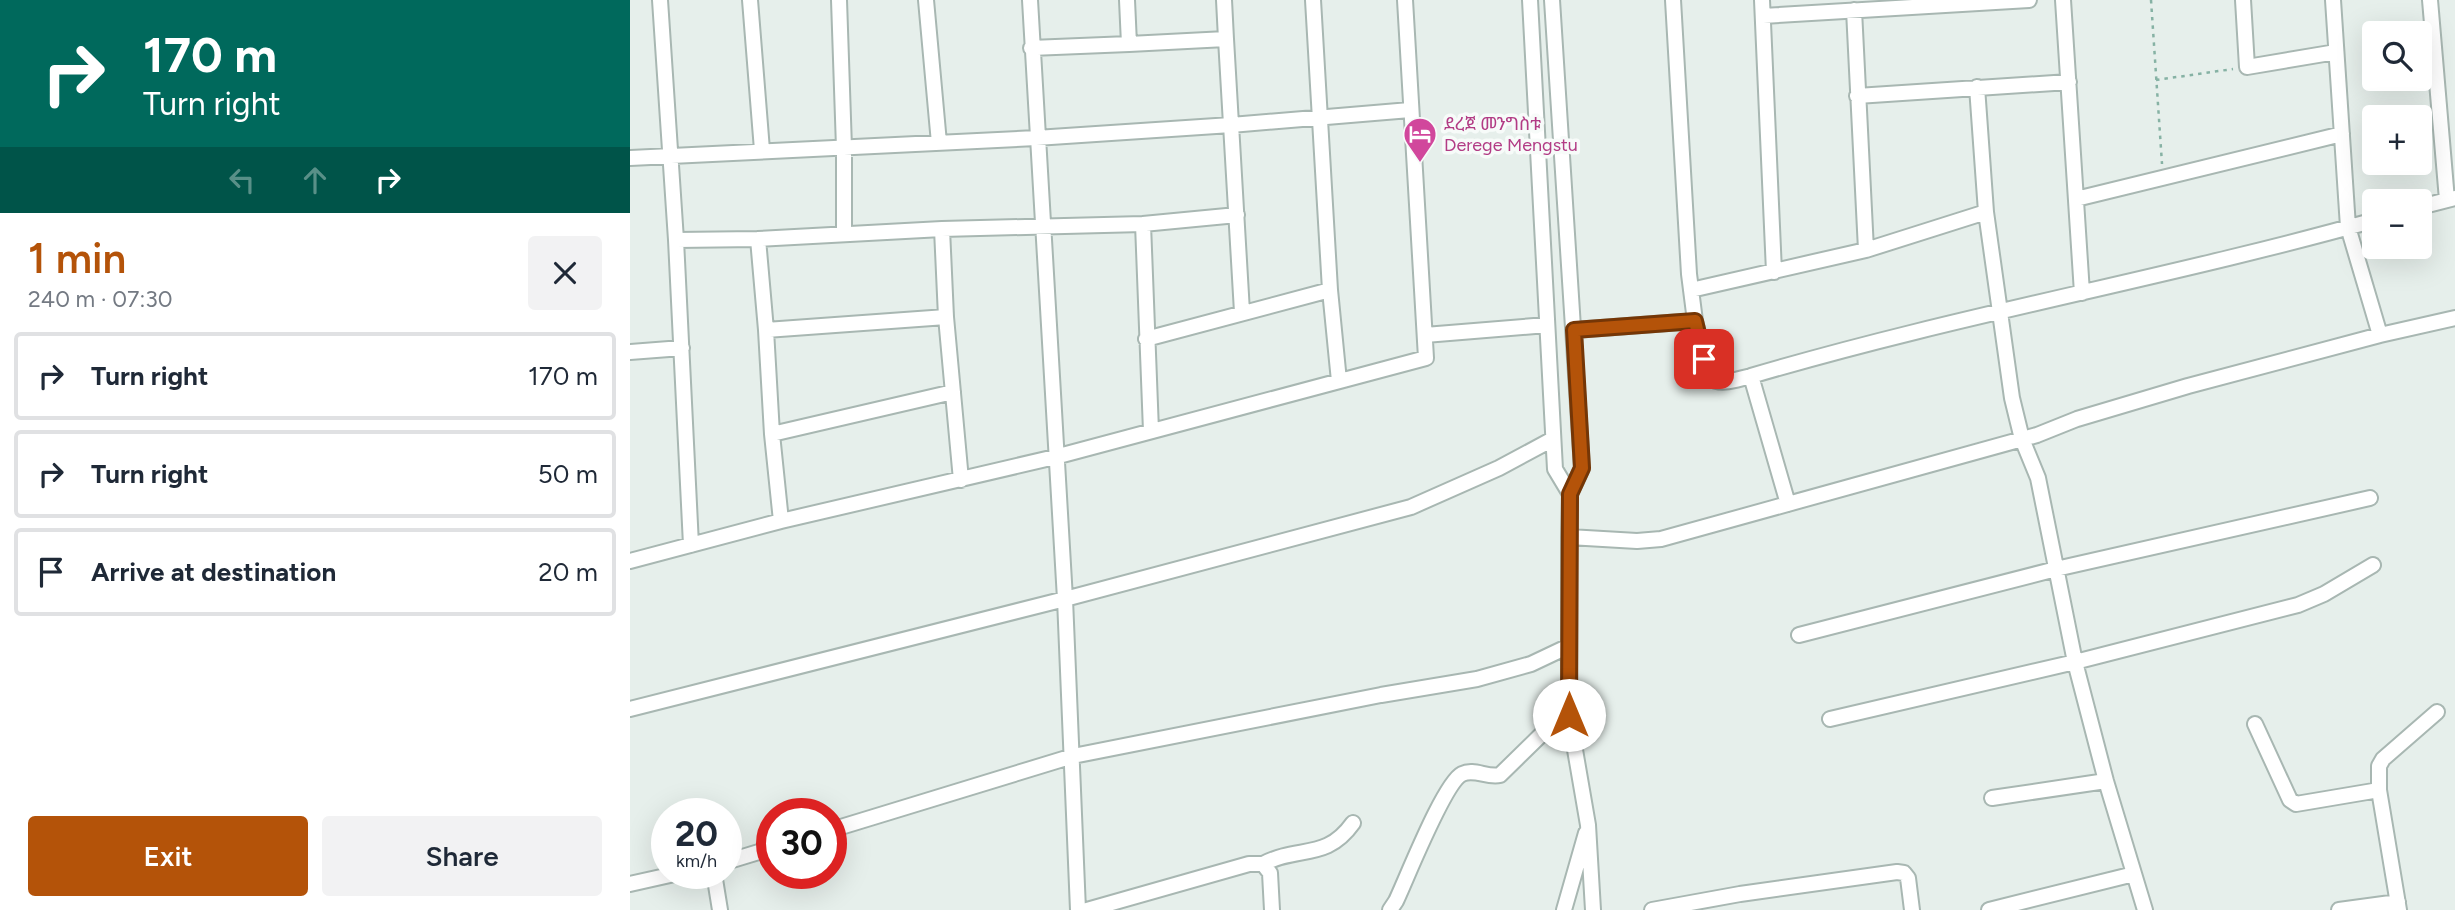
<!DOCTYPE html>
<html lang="en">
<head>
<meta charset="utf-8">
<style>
	:root { --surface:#fff; --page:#f2f2f3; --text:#1f2937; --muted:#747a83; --line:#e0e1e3; --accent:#b45309 }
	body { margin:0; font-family:Figtree,"Noto Sans Ethiopic",sans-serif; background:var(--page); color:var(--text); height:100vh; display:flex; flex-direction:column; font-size:26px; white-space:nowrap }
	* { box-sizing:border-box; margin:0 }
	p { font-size:23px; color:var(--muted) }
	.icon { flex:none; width:38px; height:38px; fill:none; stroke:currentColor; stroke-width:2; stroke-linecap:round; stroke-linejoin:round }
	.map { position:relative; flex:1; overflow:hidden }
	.details { display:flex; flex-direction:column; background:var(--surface); width:630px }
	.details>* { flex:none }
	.guide { background:#00695c; color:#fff; overflow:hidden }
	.fabs { position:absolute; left:1732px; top:21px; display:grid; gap:14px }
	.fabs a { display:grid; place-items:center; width:70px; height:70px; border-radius:7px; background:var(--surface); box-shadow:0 7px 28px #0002; font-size:35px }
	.speed { position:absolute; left:21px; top:798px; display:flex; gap:14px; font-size:35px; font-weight:700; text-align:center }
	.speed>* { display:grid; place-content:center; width:91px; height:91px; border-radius:50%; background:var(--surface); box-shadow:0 7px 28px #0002; line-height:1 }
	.speed small { font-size:18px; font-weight:400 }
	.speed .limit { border:10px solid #d22; background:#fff; color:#111 }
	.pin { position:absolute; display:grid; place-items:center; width:60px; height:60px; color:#fff; margin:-30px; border-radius:14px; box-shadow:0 4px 10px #0006 }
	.me { position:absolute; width:77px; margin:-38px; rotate:0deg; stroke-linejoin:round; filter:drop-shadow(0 0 5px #0008) }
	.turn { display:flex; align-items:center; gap:24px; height:147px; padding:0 28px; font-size:32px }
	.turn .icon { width:91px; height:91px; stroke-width:2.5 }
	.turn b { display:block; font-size:49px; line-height:60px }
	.lanes { display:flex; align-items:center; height:66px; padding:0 28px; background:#0003; justify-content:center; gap:35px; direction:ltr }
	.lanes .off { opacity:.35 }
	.round { display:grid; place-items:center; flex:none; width:74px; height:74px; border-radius:7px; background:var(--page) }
	.overview { display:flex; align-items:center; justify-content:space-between; height:119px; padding:0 28px }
	h1 { font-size:42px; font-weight:600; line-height:52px; color:var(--accent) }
	.primary-button { display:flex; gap:14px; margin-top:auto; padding:14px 28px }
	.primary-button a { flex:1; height:80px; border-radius:7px; background:var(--accent); color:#fff; font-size:28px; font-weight:600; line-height:80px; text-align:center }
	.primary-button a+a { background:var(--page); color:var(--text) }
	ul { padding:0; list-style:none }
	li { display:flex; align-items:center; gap:21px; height:88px; margin:0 14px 10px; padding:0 14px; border:4px solid var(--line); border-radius:7px }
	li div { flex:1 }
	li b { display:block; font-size:26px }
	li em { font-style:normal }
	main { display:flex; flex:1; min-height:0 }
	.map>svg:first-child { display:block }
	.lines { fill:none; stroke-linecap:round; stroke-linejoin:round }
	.minor-casing { stroke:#a8b7b2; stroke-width:18 }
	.path { stroke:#86b2a4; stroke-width:2.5; stroke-dasharray:3.5 5; stroke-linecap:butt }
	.minor { stroke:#fff; stroke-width:14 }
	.route-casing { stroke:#753606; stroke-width:18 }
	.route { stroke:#b45309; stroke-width:12 }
	.labels { text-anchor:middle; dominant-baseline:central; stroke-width:7; stroke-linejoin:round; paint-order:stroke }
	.hotel-label { font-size:18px; fill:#b23c85; stroke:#f7fbf9; text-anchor:start }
</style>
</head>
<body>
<main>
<section class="details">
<div class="guide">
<div class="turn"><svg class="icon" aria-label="right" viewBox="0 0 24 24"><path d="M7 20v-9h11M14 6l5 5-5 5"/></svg><div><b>170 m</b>Turn right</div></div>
<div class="lanes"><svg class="icon off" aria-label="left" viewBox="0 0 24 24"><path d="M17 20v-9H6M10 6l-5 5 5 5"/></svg><svg class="icon off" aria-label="ahead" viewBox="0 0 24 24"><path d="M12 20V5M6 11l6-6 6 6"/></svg><svg class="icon" aria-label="right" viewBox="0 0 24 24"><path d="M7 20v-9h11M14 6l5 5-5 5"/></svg></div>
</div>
<div class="overview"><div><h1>1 min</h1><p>240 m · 07:30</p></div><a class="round"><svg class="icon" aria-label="close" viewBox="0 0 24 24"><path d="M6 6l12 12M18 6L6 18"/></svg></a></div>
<ul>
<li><svg class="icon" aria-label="right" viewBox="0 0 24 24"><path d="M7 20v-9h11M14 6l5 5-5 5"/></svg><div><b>Turn right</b></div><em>170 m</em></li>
<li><svg class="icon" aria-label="right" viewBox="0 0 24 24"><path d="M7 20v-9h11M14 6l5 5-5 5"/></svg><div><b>Turn right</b></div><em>50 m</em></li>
<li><svg class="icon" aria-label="arrive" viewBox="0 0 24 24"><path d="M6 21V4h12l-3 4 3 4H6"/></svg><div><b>Arrive at destination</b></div><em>20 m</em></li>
</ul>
<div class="primary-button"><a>Exit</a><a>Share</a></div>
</section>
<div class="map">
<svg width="1825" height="910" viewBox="0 0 1825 910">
	<rect width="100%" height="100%" fill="#e6efeb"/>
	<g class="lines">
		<defs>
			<path id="minor" d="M30 0 46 240 61 545
				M120 0 132 150
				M209 0 214 148V234
				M296 0 309 143
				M400 0 435 599 448 910
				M497 0 499 44 596 39 612 312
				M594 0 596 39
				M683 0 700 290 709 381
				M900 0 925 469 940 494
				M922 0 952 468 940 494 939 537 1007 541 1031 539 1407 435 1447 419 1558 386 1750 335 1718 227 1703 0
				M1043 0 1059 274 1065 321 1079 378C1092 386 1107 379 1121 376
				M1132 0 1144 272
				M1433 0 1452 293
				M1613 0 1617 67 1706 52
				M1800 0 1817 200
				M1224 10 1236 250
				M1133 16 1399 0
				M401 48 499 44
				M1347 87 1356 212 1382 398 1392 439 1408 478 1445 662 1476 781 1515 910
				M1227 96 1439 82
				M0 158 406 138 601 125 780 110
				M1446 199 1712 134
				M1790 207 1825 198
				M513 224 607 215
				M312 229 316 317 331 480
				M128 239 136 330
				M46 240 128 239 312 229 513 224 521 431
				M1061 290 1236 250 1356 212
				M944 330 1065 321
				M795 335 917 325
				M1750 335 1825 318
				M516 339 700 290
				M0 352 52 348
				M142 434 323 392
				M1158 504 1121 376C1327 315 1538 278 1745 220
				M151 521 142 434 136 330 316 317
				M0 561 151 521 425 457 796 358 775 0
				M1169 635 1426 569 1740 498
				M0 709 435 599 781 507 869 468 923 439
				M939 715 958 825 963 910
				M1200 719 1445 662 1668 605 1694 594 1743 565
				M1625 724 1660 800 1666 804 1749 790
				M1362 798 1476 781
				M201 830 443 756 751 695 847 679 901 664 939 646
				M96 862 142 848
				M633 864C669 845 696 861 723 823
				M84 873 90 910
				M0 884 49 873
				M457 910 619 864H633L640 873 642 910
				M760 910 766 901C777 878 814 783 832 774 844 768 857 778 870 775L915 731 939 715V537
				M934 910 956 833
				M1022 910 1110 894 1267 872 1274 873 1278 878 1282 910
				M1359 910 1504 874
				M1709 910 1768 902
				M1769 910 1749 790V766L1753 759 1807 712"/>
		</defs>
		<use href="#minor" class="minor-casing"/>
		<path class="path" d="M1521 0 1532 164
			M1526 80 1603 69"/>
		<use href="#minor" class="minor"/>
	</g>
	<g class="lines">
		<defs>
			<path id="route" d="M939 715 940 494 952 468 944 330 1065 321 1074 359"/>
		</defs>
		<use href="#route" class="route-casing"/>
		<use href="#route" class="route"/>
	</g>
	<defs>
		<symbol id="hotel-pin" viewBox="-11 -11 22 30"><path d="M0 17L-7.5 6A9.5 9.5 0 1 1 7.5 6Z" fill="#d1479c" stroke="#f7fbf9"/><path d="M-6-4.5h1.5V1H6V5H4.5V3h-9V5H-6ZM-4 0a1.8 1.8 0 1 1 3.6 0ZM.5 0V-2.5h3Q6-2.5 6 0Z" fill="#fff"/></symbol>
	</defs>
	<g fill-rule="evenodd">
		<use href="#hotel-pin" x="771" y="115" width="38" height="52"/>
	</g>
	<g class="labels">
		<g class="hotel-label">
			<text x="814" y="124">ደረጀ መንግስቱ<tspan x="814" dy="21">Derege Mengstu</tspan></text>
		</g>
	</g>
</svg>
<div class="fabs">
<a><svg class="icon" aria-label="search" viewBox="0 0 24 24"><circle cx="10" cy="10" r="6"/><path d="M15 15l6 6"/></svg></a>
<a>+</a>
<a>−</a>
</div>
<div class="speed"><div>20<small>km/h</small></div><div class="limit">30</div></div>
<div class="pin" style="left:1074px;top:359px;background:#d93025"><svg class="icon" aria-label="arrive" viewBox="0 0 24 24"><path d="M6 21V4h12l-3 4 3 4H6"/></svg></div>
<svg class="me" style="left:939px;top:715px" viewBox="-20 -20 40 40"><circle r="19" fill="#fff"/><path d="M0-13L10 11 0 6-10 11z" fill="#b45309"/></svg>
</div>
</main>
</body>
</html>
